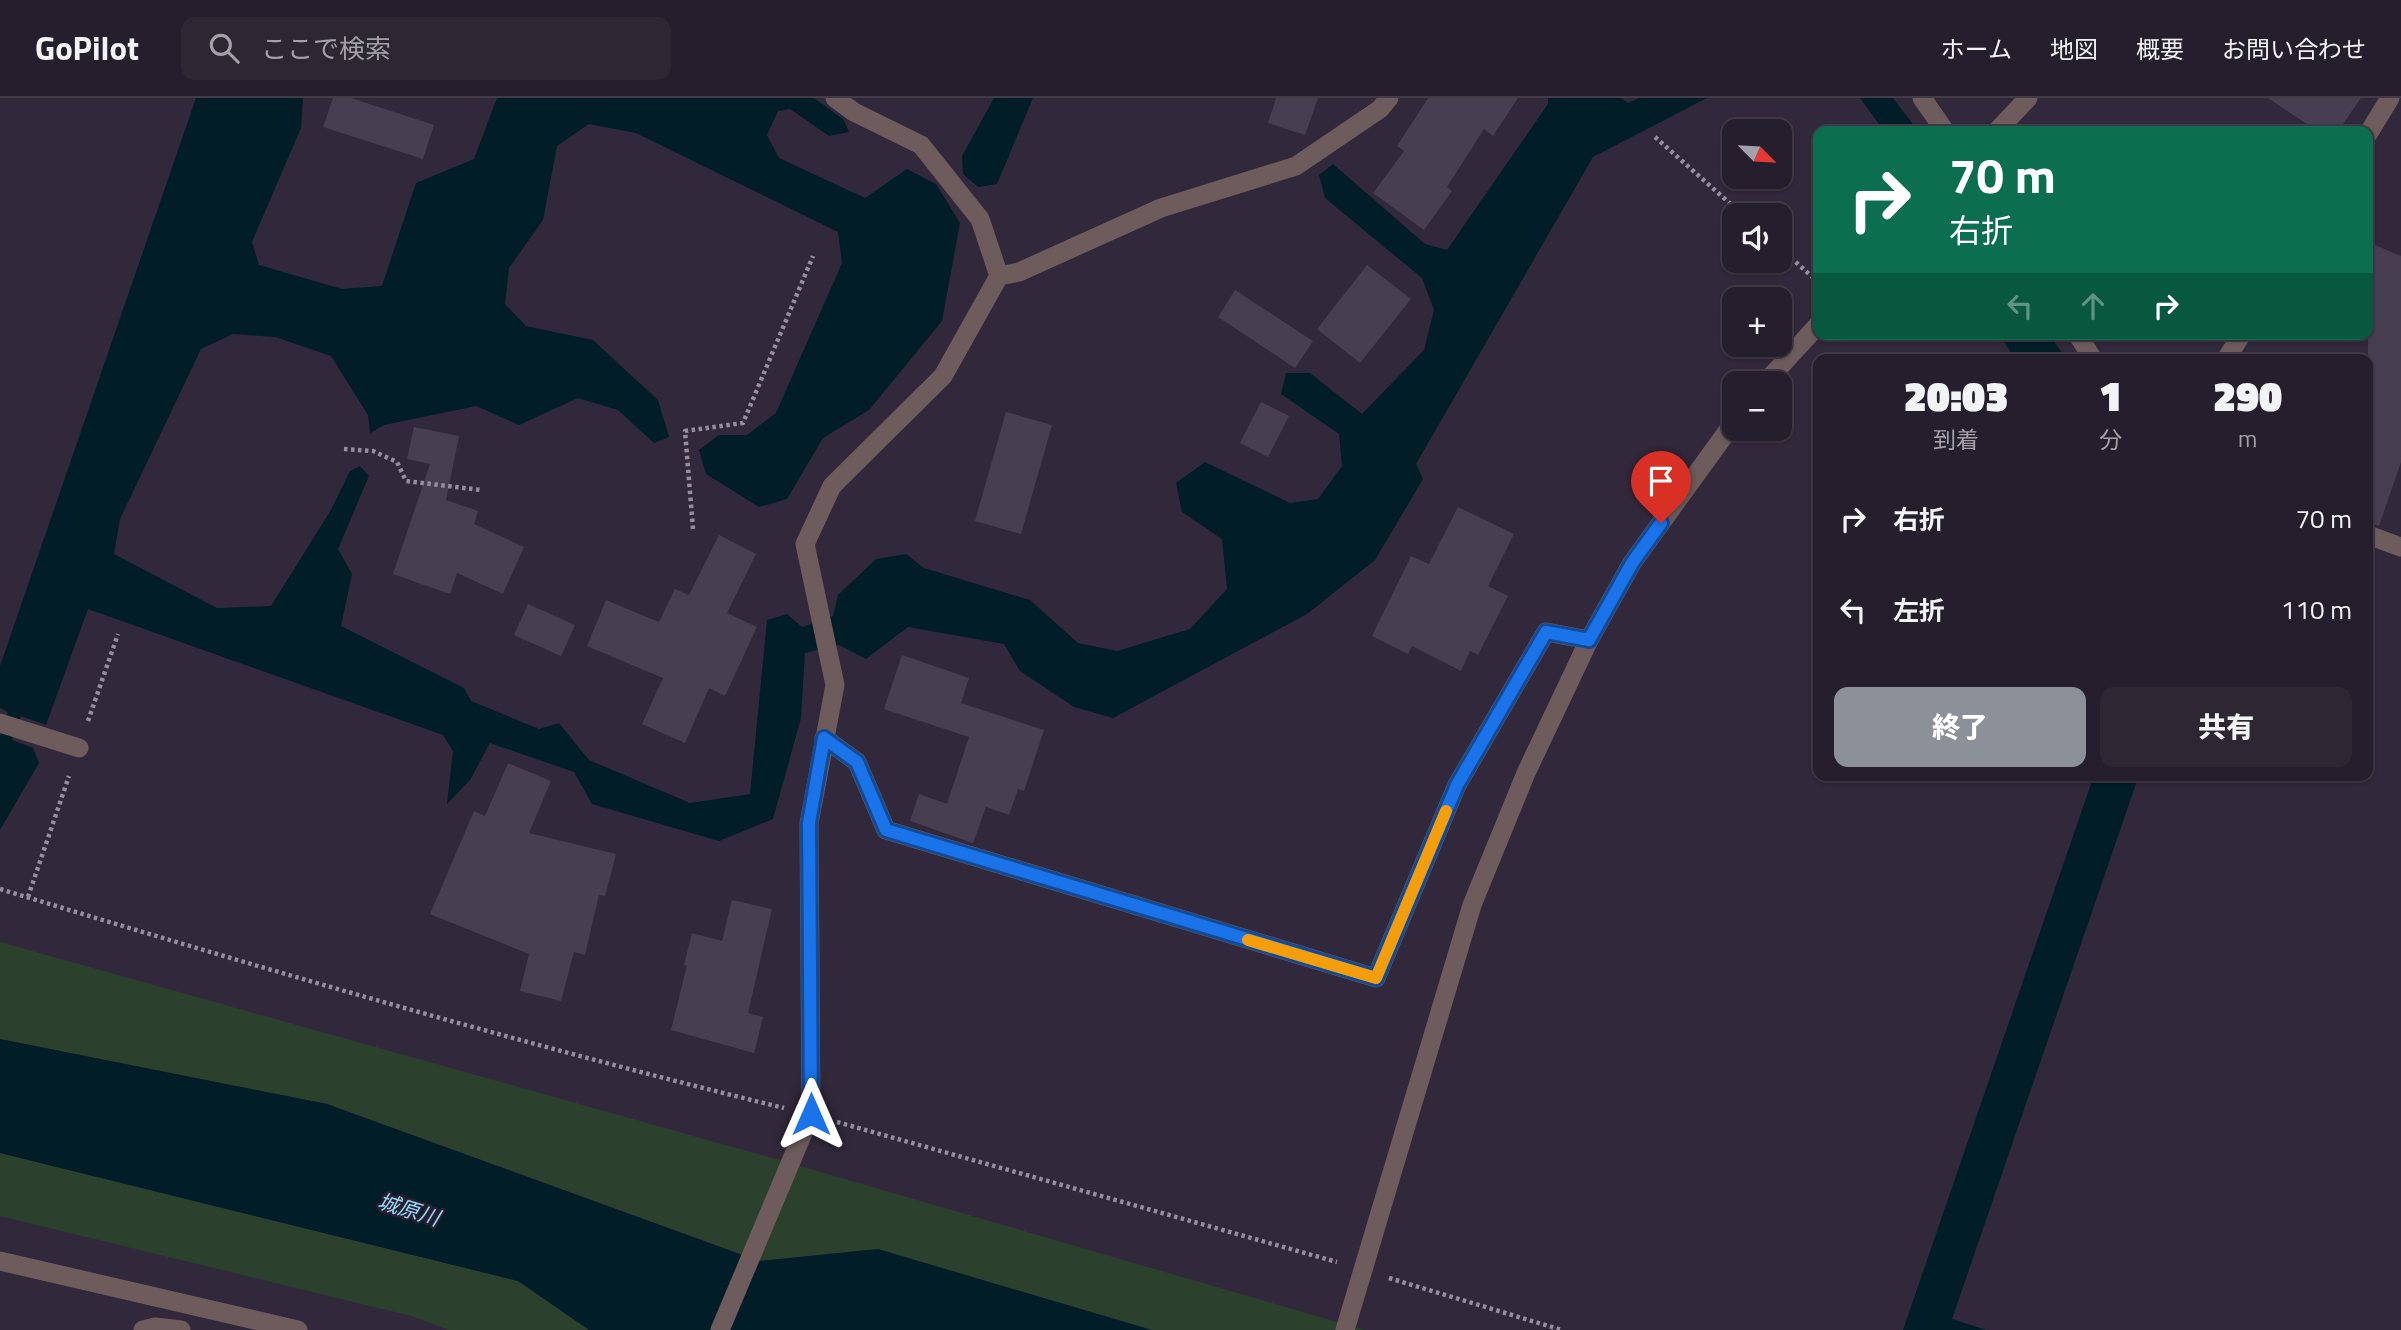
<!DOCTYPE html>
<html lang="ja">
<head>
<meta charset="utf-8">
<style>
	:root { --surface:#251e2c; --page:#2d2734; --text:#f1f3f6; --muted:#a3a2a9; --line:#423c48; --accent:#8c9099 }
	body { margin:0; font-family:"Titillium Web","Noto Sans JP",sans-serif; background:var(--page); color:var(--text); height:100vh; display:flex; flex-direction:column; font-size:26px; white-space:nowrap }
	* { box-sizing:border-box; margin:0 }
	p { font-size:23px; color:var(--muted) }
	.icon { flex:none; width:38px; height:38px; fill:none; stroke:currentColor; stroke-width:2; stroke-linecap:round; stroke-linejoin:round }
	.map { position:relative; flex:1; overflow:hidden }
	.side { position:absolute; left:1813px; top:256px; width:560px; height:427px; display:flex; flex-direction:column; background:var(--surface); border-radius:14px; box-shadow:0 2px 5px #0004,0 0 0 2px var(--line) }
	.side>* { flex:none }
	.top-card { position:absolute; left:1813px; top:28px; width:560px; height:214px; border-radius:14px; box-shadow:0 2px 5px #0004,0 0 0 2px var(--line); background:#0b6e4f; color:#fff; overflow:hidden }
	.needle { width:46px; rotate:114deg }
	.fabs { position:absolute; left:1722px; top:21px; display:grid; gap:14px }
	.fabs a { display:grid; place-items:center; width:70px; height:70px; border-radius:14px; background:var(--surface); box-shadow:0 2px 5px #0004,0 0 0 2px var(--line); font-size:35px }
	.pin { position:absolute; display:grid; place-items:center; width:60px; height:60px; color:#fff; margin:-72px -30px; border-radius:50% 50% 50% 0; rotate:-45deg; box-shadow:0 0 7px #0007 }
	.pin .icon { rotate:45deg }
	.me { position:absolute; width:77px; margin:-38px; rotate:0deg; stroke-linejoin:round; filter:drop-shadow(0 0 5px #0008) }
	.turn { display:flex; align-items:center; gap:24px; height:147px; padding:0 21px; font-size:32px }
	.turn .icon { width:91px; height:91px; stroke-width:2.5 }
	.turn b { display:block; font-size:49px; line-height:60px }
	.lanes { display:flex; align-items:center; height:66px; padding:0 21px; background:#0003; justify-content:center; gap:35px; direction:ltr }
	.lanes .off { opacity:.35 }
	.eta { display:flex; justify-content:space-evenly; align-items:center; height:119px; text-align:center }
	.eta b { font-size:42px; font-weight:800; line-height:49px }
	.cta { display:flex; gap:14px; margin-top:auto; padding:14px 21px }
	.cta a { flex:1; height:80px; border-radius:14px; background:var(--accent); color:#fff; font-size:28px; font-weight:800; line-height:80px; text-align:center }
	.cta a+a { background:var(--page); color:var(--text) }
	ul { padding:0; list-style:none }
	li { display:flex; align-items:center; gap:21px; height:91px; padding:0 21px }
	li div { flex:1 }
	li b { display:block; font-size:26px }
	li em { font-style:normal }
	header { display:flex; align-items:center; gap:42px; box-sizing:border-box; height:98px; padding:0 35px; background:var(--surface); border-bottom:2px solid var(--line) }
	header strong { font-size:33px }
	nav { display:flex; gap:38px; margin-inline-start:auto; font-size:24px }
	.search { width:490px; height:63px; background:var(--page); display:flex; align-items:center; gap:18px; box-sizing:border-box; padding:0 24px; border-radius:14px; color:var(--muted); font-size:26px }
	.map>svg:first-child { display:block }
	.green { fill:#2b402d }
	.water { fill:#001d28 }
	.building { fill:#483e52 }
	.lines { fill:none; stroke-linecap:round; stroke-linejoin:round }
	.path { stroke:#958e9e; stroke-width:4.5; stroke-dasharray:3.5 3.5; stroke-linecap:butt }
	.minor { stroke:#6e5c5d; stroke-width:19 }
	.tertiary { stroke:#6e5c5d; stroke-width:19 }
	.route-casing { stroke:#114b97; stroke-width:18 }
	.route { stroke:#1a73e8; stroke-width:12 }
	.slow { stroke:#f59e0b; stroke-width:12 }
	.labels { text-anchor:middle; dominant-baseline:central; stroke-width:5; stroke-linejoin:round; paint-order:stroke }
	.water-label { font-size:21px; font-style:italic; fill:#94dbf9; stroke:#271f31 }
</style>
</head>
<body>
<header>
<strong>GoPilot</strong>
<div class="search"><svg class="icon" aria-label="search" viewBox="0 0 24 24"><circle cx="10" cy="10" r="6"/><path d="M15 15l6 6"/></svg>ここで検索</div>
<nav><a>ホーム</a><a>地図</a><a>概要</a><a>お問い合わせ</a></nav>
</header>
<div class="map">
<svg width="2401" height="1232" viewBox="0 0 2401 1232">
	<rect width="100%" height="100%" fill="#31283b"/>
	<path class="green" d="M0 844 776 1061 1365 1232H1058L878 1151 759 1163 327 1006 0 941Z
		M0 1055 518 1183 638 1232H449L411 1218 0 1118Z"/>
	<path class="water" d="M196 0H303L301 30 252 144 259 167 342 191 382 188 416 85 474 61 497 0H814L843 21 849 34 829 38 790 11 778 13 767 37 779 60 865 100 907 71 936 86 960 125 942 223 869 312 823 340 787 401 759 409 706 376 699 352 719 337H747L776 315 842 165 838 134 636 35 589 26 557 48 543 122 509 170 505 206 526 228 593 242 658 302 669 339 654 345 618 312 578 300 519 327 476 308 384 327 370 335 368 317 331 258 275 239 233 236 201 251 120 421 114 456 217 510 271 508 331 412 350 373 360 368 369 378 338 451 352 476 341 528 464 590 471 603 539 631 559 625 589 662 690 705 750 696 767 522 787 516 802 529 833 518 838 497 876 461 906 456 924 470 1030 502 1078 545 1117 553 1190 531 1227 491 1222 441 1182 414 1176 385 1205 364 1290 405 1318 401 1342 368 1339 336 1281 296 1286 275H1310L1362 316 1424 252 1434 212 1422 180 1325 100 1319 77 1333 66 1425 146 1447 152 1548 6V0H1621L1628 5 1639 0H1707L1593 59 1416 366 1423 381 1375 462 1307 516 1113 620 1074 609 1020 573 1004 546 908 529 866 561 839 547 805 555 801 620 773 721 719 743 592 706 574 674 490 645 470 682 447 706 453 653 443 637 88 511 46 627 21 618 12 642 33 650 39 665 0 732V638L8 614 0 610V568Z
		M994 0H1033L997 86 978 89 963 76 962 58Z
		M1860 0H1893L1918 33H1884Z
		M1999 236H2049L2066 261H2015Z
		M2094 677H2139L1952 1221 1986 1232H1903Z
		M0 941 327 1006 759 1163 878 1151 1152 1232H589L518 1183 0 1055Z"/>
	<path class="building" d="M333 0H351L434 27 423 61 323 29Z
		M1276 0H1318L1305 37 1268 25Z
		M1428 0H1518L1493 38 1484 31 1447 89 1452 93 1424 132 1373 95 1404 53 1397 48Z
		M2268 0H2361L2338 33H2317Z
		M2368 144 2401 158V364L2379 428 2368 425Z
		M1367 167 1411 201 1360 265 1317 231Z
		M1235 192 1313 243 1295 270 1218 219Z
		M1261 304 1289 318 1268 359 1240 345Z
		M1006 314 1052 327 1021 436 975 423Z
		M414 329 459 338 446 402 478 413 474 426 524 449 503 496 457 475 450 496 393 476 430 366 407 361Z
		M1458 409 1514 436 1488 488 1508 498 1478 557 1470 553 1461 573 1412 548 1408 556 1372 538 1411 458 1429 466Z
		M719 437 756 456 727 515 757 529 725 598 709 590 685 645 642 626 663 580 587 548 606 502 659 524 675 491 689 497Z
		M528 506 575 527 561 558 514 537Z
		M902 557 969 580 961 605 1044 632 1024 693 1018 691 1009 717 986 709 973 745 910 723 919 696 947 706 969 639 884 611Z
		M508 665 551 683 529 735 616 756 605 798 599 797 585 857 574 854 561 903 520 893 529 856 430 816 474 713 485 718Z
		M732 802 772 811 748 915 763 919 754 955 671 932 687 867H684L692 835 722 843Z"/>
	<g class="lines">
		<path class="path" d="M1655 39 1743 117
			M1780 150 1818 184
			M344 351 373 353 397 364 406 383 481 392
			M693 431 685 333 743 325 813 158
			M88 623 118 536
			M0 791C260 870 521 946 784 1010
			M28 799 69 678
			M837 1024 1337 1164
			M1389 1180 1562 1232"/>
		<path class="minor" d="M1922 0 1945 33
			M2368 36 2390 0
			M999 178 1019 174 1161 110 1296 68 1380 11 1389 0
			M2077 236 2093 261
			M2226 261 2242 236
			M2368 437 2401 449
			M0 625 79 650
			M824 640 857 664 886 732 1376 880 1457 687 1546 534 1589 542
			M0 1163 298 1232
			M143 1232 155 1229 181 1232
			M720 1232 811 1016 809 725 835 587 805 446 832 388 943 278 999 178 980 121 921 47 854 14 835 0"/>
		<path class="tertiary" d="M1997 33 2028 0
			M1765 285 1818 227
			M1345 1232 1472 807 1526 675 1589 542 1632 465 1734 324"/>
	</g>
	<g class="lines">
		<defs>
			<path id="route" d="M811 1016 809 725 824 640 857 664 886 732 1376 880 1457 687 1546 534 1589 542 1632 465 1661 425"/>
		</defs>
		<use href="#route" class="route-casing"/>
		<use href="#route" class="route"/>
		<path class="slow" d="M1248 842 1376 880 1446 713"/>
	</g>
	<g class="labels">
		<g class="water-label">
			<text transform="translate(409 1111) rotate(17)">城原川</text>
		</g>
	</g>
</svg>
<div class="fabs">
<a><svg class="needle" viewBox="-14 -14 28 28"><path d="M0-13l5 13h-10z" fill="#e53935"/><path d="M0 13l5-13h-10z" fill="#a3a2a9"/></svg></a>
<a><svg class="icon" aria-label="sound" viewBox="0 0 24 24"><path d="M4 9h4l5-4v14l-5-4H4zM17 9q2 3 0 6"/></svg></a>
<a>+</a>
<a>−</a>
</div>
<div class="pin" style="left:1661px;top:425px;background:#d93025"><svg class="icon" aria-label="arrive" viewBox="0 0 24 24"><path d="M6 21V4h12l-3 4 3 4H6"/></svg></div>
<svg class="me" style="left:811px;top:1016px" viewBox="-20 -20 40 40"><path d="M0-17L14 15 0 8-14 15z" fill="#1a73e8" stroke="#fff" stroke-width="4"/></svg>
<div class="top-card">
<div class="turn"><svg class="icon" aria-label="right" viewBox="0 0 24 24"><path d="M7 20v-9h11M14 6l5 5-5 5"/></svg><div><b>70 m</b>右折</div></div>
<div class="lanes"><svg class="icon off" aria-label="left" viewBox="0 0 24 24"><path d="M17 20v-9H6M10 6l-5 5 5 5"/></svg><svg class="icon off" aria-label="ahead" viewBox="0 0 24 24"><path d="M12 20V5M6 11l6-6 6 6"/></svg><svg class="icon" aria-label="right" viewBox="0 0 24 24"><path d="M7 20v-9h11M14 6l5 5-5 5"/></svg></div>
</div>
<section class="side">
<div class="eta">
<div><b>20:03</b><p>到着</p></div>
<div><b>1</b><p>分</p></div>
<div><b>290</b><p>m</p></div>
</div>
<ul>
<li><svg class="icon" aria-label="right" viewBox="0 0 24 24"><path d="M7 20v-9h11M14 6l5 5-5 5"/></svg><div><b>右折</b></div><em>70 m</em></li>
<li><svg class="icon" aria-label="left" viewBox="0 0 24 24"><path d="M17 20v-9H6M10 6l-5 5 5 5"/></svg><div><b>左折</b></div><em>110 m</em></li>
</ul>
<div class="cta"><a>終了</a><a>共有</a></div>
</section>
</div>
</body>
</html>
